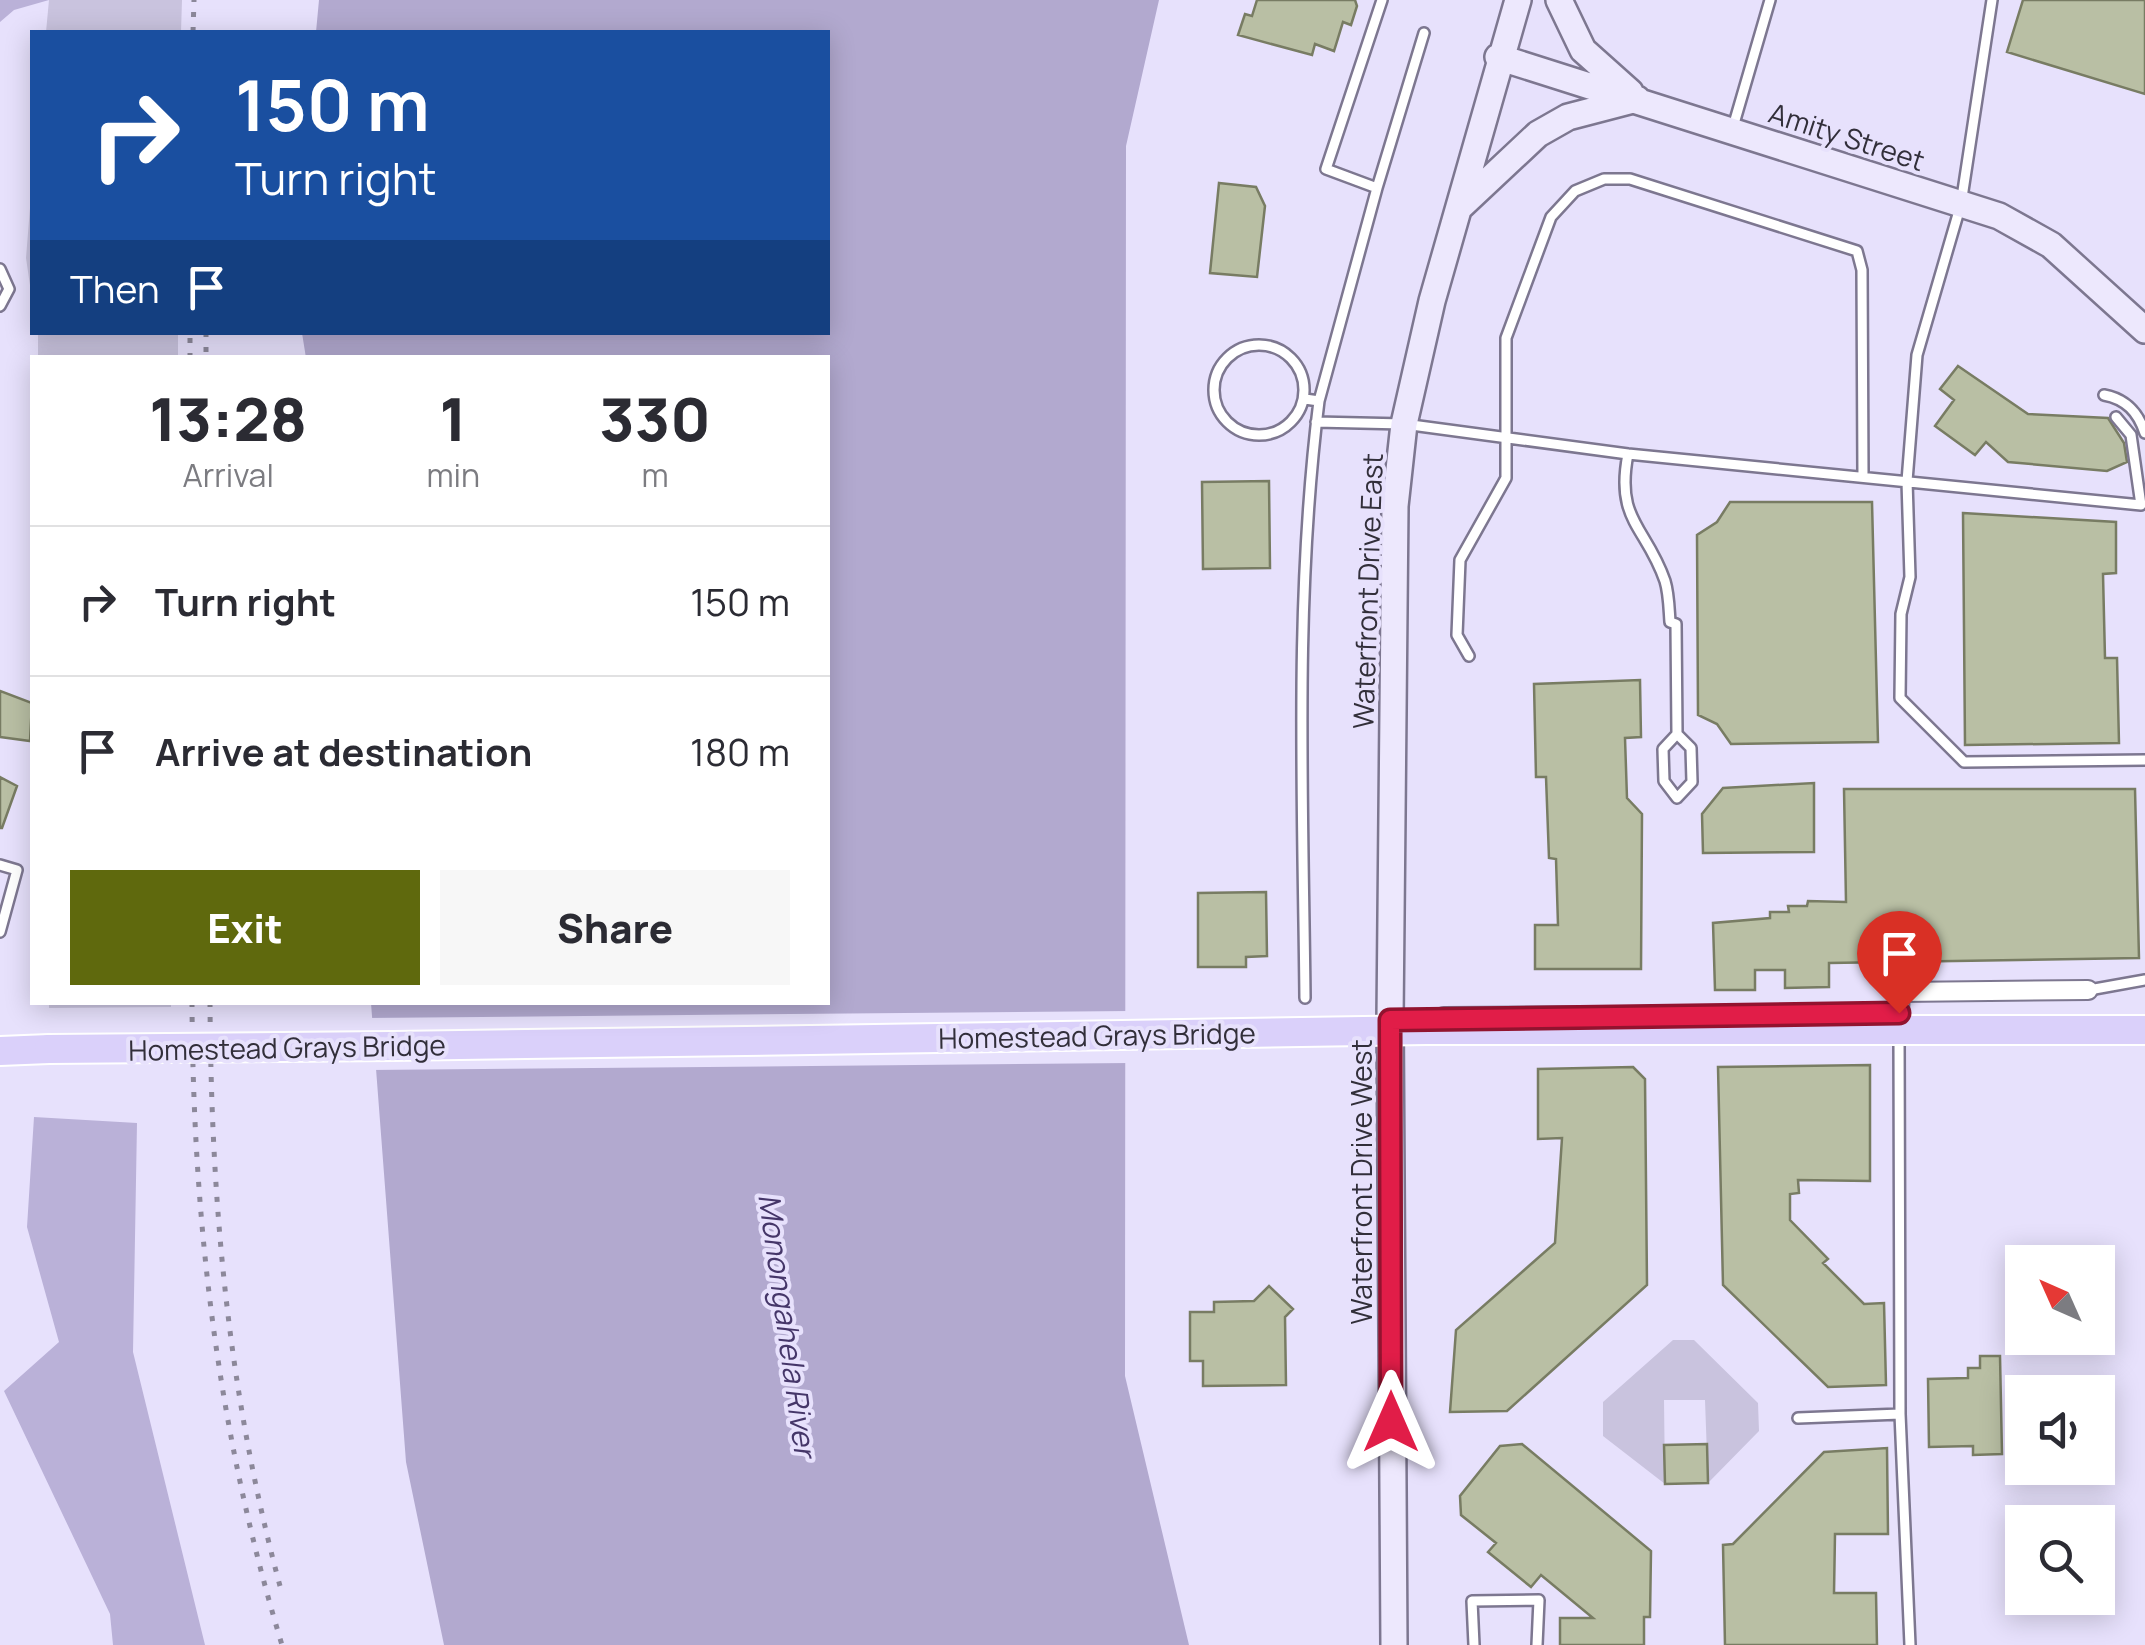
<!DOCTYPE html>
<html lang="en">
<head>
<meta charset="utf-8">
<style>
	:root { --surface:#fff; --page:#f7f7f7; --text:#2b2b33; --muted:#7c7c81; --line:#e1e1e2; --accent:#5f690d }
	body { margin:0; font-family:Manrope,sans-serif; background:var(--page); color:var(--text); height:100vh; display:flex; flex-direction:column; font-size:38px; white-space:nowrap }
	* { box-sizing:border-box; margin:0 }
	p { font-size:32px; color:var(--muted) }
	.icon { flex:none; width:55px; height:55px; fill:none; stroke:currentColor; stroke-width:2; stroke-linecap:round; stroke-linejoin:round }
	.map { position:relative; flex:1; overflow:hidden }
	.panel { position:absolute; left:30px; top:355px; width:800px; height:650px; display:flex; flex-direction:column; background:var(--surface); border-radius:0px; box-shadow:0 5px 25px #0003 }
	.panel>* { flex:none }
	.hud { position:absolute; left:30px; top:30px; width:800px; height:305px; border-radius:0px; box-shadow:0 5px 25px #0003; background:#1a4fa0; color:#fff; overflow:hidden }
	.needle { width:65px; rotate:315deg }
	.controls { position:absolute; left:2005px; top:1245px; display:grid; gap:20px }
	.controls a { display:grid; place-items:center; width:110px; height:110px; border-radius:0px; background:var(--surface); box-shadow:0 5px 25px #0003; font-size:50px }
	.pin { position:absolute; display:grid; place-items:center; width:85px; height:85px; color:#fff; margin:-102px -42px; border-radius:50% 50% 50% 0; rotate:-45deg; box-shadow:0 0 10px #0007 }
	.pin .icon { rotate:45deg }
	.me { position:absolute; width:110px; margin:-55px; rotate:0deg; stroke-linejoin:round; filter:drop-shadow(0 0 8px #0008) }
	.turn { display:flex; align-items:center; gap:35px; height:210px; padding:0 40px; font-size:45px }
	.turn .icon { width:130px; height:130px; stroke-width:2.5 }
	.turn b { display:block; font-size:70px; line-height:85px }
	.then { display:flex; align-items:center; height:95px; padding:0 40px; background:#0003; gap:20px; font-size:38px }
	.eta { display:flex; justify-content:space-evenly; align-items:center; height:170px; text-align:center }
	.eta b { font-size:60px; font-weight:800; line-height:70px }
	.action { display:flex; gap:20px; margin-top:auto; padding:20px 40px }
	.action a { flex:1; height:115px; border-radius:0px; background:var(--accent); color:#fff; font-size:40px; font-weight:800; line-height:115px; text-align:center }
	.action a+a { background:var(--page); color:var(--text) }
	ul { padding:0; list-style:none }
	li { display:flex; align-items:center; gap:30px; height:150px; padding:0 40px; border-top:2px solid var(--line) }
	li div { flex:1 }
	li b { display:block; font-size:38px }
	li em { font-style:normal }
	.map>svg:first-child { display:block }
	.green { fill:#c9c3de }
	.forest { fill:#bab1d8 }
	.water { fill:#b2a9cf }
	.pier { fill:#e7e1fc }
	.building { fill:#b9bfa4; stroke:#787c63; stroke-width:2.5 }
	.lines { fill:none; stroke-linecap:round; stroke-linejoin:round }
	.lane-casing { stroke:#7d7790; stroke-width:14 }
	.street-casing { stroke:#7d7790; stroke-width:22 }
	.secondary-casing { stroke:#7d7790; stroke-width:30 }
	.primary-casing { stroke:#fff; stroke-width:32 }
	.lane { stroke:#fff; stroke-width:9 }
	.street { stroke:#fff; stroke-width:18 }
	.secondary { stroke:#ede8fd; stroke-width:25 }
	.primary { stroke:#dad0fa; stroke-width:28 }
	.rail { stroke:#8c889a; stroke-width:5; stroke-dasharray:5 10; stroke-linecap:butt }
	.primary-bridge-casing { stroke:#fff; stroke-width:32; stroke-linecap:butt }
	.primary-bridge { stroke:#dad0fa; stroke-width:28 }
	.route-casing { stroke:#92132f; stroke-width:25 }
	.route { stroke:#e11d48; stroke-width:18 }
	.labels { text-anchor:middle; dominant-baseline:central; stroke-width:8; stroke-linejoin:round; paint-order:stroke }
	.street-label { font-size:28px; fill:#322f3a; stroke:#e7e1fc }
	.water-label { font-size:30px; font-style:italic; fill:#453669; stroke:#e7e1fc }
</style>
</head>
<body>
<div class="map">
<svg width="2145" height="1645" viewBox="0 0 2145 1645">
	<rect width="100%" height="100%" fill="#e7e1fc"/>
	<path class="green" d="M49 0H182L181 32H46Z
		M32 183V299L26 258Z
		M38 333H178V357H38Z
		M49 1003 171 1002V1007L49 1008Z
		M1673 1340H1694L1758 1403 1759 1431 1708 1483 1705 1400H1664L1665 1484 1603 1436V1402Z"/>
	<path class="forest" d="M0 0H49L14 10 0 22Z
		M34 1117 137 1123 133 1352 205 1645H113L110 1614 4 1391 59 1342 27 1227Z"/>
	<path class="water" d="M319 0H1159L1126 146 1125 1376 1189 1645H444L406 1462 371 1003 828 1002V358H306L302 333 828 332V32H316Z"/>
	<path class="pier" d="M1130 1011V1063L812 1066 370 1070 366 1018Z"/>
	<path class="building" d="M1257 0H1355L1357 6 1351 25 1343 22 1334 51 1315 44 1312 55 1238 35 1245 14 1252 16Z
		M2023 0H2145V94L2007 52Z
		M1219 183 1256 187 1265 206 1257 277 1210 273Z
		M1958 366 2028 414 2108 418 2124 443 2127 462 2107 471 2008 462 1986 442 1975 455 1935 426 1954 400 1940 389Z
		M1269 481 1270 568 1203 569 1202 482Z
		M1730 502H1872L1878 742 1731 744 1717 724 1698 715 1697 535 1717 522Z
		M1963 513 2116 522V573L2103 574 2105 658H2117L2119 743 1965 745Z
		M1640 680 1641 737 1625 738 1627 798 1642 814 1641 969H1535V925H1558L1556 859 1549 858 1546 777H1536L1534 684Z
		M0 691 32 703 30 741 0 737Z
		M0 777 17 786 2 828H0Z
		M1814 783V852L1703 853 1702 814 1723 788Z
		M1844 789H2135L2139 958 1829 963V987L1785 988V970H1755V990H1715L1713 923 1770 918V912H1789L1788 906H1807L1808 901 1846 902Z
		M1266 892 1267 956 1246 957V967H1198V893Z
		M1870 1065V1181L1798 1180 1799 1193 1790 1194V1220L1828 1259 1823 1263 1864 1304 1884 1303 1886 1385 1828 1387 1723 1285 1718 1067Z
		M1633 1067 1645 1079 1647 1285 1507 1411 1450 1412 1456 1330 1555 1243 1562 1138 1538 1139V1069Z
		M1269 1286 1293 1309 1285 1317 1286 1385 1203 1386V1361H1190V1312H1214V1302L1254 1301Z
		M1980 1356H2000L2002 1454 1973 1455V1446L1929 1447 1928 1379 1968 1378V1368H1980Z
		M1522 1444 1651 1551 1650 1617H1644V1645H1560V1618H1593L1541 1575 1531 1587 1488 1552 1496 1543 1461 1515 1460 1496 1500 1446Z
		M1707 1444 1708 1483 1665 1484 1664 1445Z
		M1887 1448 1888 1534H1835L1834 1593H1876L1877 1645H1725L1723 1545 1733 1544 1824 1452Z"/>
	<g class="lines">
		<defs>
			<path id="lane" d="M1992 0 1961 204 1917 355 1907 481 1910 577 1901 614 1900 698 1964 762 2145 760
				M1733 127 1770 0
				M1377 188 1424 33
				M0 269 9 289 0 306
				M1214 390a45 45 0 1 1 90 0a45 45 0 1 1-90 0Z
				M2104 395C2126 399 2138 412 2145 433
				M1305 399 1319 401C1294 600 1303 798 1305 998
				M1319 401 1377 188 1326 169 1382 0
				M2116 417 2131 435 2141 505
				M1316 422 1404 424 1628 454 2141 505
				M1628 454C1615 521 1646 526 1665 581 1669 594 1669 609 1670 622L1676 624 1677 734 1663 749 1664 781 1677 798 1692 782 1691 748 1677 734
				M1469 656 1457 635 1460 560 1506 478V338L1551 217 1575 191 1604 179H1630L1857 251 1862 270 1863 477
				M0 865 17 870 0 932
				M2089 990 2145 980
				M1899 1033 1900 1414 1910 1645
				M1798 1418 1900 1414
				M1474 1645 1472 1601 1539 1600 1537 1645"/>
			<path id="street" d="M1669 1016 1899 1013 1900 992 2088 990
				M1444 1017 1623 1016"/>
			<path id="secondary" d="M1559 0 1583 50 1630 92
				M1498 57 1999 216 2051 245 2145 330
				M1459 208 1538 134 1568 117 1637 99
				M1394 1645 1390 1020 1395 506 1404 424 1432 301 1518 0"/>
			<path id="primary" d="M393 1046 811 1040
				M0 1051 49 1049"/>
		</defs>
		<use href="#lane" class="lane-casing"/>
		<use href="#street" class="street-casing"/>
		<use href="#secondary" class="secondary-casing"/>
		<use href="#primary" class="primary-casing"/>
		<use href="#lane" class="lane"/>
		<use href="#street" class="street"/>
		<use href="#secondary" class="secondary"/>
		<use href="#primary" class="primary"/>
		<path class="rail" d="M193 32 194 0
			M206 332V358
			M190 358V332
			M192 1002C193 1223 218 1434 282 1645
			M210 1002C211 1202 228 1393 280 1586"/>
		<defs>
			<path id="primary-bridge" d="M811 1040 1426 1030H2145
				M49 1049 393 1046"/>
		</defs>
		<use href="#primary-bridge" class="primary-bridge-casing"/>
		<use href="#primary-bridge" class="primary-bridge"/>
	</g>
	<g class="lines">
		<defs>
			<path id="route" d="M1391 1422 1390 1020 1899 1013"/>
		</defs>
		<use href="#route" class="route-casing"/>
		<use href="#route" class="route"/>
	</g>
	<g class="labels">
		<g class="street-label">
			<text transform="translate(1847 136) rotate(18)">Amity Street</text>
			<text transform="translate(1367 591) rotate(-88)">Waterfront Drive East</text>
			<text transform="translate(1097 1035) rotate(-1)">Homestead Grays Bridge</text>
			<text transform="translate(287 1047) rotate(-1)">Homestead Grays Bridge</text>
			<text transform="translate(1361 1182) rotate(-90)">Waterfront Drive West</text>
		</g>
		<g class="water-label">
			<text transform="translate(788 1325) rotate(82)">Monongahela River</text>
		</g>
	</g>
</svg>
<div class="controls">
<a><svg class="needle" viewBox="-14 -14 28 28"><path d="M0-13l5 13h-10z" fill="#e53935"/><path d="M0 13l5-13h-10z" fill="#7c7c81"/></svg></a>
<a><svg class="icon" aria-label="sound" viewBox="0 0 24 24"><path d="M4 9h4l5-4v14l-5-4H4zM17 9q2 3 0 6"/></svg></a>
<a><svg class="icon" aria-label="search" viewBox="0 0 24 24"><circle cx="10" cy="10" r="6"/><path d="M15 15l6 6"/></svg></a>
</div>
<div class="pin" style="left:1899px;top:1013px;background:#d93025"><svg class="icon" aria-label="arrive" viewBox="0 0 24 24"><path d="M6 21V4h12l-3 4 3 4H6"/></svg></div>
<svg class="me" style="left:1391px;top:1422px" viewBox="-20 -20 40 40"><path d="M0-17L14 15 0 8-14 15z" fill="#e11d48" stroke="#fff" stroke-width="4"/></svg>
<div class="hud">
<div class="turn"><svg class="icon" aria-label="right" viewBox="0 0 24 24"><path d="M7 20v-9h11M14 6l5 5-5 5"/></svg><div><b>150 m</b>Turn right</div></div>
<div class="then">Then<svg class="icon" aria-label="arrive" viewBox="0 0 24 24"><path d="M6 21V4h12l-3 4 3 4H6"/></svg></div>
</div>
<section class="panel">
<div class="eta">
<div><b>13:28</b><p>Arrival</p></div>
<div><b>1</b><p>min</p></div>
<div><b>330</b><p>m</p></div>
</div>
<ul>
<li><svg class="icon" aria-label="right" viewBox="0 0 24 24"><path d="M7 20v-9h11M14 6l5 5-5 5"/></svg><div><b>Turn right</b></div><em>150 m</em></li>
<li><svg class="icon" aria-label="arrive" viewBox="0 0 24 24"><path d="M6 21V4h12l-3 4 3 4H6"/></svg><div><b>Arrive at destination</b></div><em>180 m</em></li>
</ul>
<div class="action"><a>Exit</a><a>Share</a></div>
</section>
</div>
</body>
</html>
